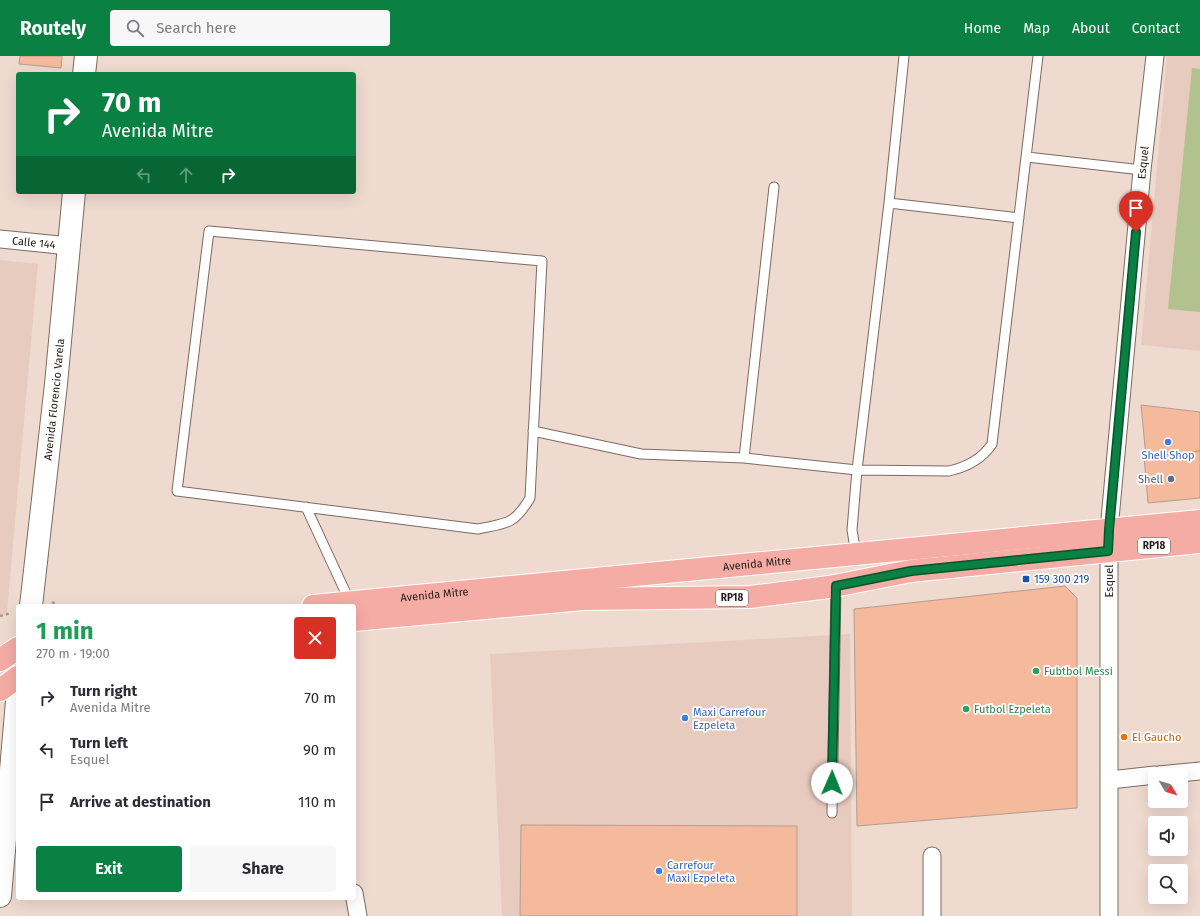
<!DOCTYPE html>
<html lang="en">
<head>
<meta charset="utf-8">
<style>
	:root { --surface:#fff; --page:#f7f7f7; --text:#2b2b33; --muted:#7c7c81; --accent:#0b8043 }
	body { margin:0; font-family:"Fira Sans",sans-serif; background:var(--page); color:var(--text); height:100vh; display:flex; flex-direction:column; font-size:15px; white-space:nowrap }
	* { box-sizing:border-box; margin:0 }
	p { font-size:13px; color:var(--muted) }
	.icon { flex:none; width:22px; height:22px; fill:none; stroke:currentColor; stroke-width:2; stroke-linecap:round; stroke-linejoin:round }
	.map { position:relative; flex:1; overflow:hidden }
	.panel { position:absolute; left:16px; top:548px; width:340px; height:296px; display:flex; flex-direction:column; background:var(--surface); border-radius:4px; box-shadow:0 4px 16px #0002 }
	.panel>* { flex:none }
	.guide { position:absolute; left:16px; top:16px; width:340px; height:122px; border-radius:4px; box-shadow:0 4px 16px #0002; background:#0b8043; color:#fff; overflow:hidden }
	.needle { width:26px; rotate:128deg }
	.buttons { position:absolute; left:1148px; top:712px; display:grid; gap:8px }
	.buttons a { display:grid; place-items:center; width:40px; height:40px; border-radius:4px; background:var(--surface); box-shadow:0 4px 16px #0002; font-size:20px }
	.pin { position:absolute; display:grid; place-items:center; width:34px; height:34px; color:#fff; margin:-41px -17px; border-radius:50% 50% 50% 0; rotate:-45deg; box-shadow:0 0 4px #0007 }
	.pin .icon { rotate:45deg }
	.me { position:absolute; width:44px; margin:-22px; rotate:1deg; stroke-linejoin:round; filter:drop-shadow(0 0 3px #0008) }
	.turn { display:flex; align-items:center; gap:14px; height:84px; padding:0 20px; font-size:18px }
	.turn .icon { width:52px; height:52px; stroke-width:2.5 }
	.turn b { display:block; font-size:28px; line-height:34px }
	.lanes { display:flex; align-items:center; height:38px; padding:0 20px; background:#0003; justify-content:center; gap:20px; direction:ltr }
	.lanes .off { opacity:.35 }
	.round { display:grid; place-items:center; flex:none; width:42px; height:42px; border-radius:4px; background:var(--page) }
	.summary { display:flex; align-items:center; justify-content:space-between; height:68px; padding:0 20px }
	h1 { font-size:24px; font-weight:700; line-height:30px; color:#1e9e55 }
	.primary-button { display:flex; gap:8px; margin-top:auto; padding:8px 20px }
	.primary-button a { flex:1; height:46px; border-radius:4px; background:var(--accent); color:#fff; font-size:16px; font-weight:700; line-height:46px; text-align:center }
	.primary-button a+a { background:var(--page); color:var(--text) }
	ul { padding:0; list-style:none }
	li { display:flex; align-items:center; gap:12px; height:52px; padding:0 20px }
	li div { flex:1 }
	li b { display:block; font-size:15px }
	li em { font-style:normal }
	header { display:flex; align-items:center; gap:24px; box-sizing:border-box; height:56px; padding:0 20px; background:var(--accent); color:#fff }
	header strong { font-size:19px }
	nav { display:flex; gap:22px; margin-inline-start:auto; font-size:14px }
	.search { width:280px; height:36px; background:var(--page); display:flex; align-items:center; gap:10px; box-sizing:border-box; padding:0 14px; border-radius:4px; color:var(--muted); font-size:15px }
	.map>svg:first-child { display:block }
	.built { fill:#e8cbbf }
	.green { fill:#b1c28f }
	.building { fill:#f5b99b; stroke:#b29e94 }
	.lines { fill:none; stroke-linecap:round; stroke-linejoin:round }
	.lane-casing { stroke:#7c6a61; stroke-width:11 }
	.street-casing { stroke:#7c6a61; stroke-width:19 }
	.secondary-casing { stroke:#7c6a61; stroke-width:24 }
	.primary-casing { stroke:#fff; stroke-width:24 }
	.path { stroke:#a99991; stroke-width:2.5; stroke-dasharray:3 3; stroke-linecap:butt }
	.lane { stroke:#fff; stroke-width:9 }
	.street { stroke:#fff; stroke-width:17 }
	.secondary { stroke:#fff; stroke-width:22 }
	.primary { stroke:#f5aca5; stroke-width:22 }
	.route-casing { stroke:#07532c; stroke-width:10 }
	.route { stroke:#0b8043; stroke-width:7 }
	.shop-dot { fill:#3f7fe0; stroke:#fff; stroke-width:1.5 }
	.service-dot { fill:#5c6f8a; stroke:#fff; stroke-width:1.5 }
	.transit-dot { fill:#1a4fb4; stroke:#fff; stroke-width:1.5 }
	.leisure-dot { fill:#2e9e5b; stroke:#fff; stroke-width:1.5 }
	.food-dot { fill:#e8710a; stroke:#fff; stroke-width:1.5 }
	.labels { text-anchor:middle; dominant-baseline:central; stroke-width:3.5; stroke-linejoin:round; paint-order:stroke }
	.shield { fill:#fff; stroke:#645f5c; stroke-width:1 }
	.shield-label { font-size:10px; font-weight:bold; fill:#211a16 }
	.street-label { font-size:11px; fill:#211a16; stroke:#fff }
	.shop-label { font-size:11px; fill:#366cbe; stroke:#fff; text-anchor:start }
	.service-label { font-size:11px; fill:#4e5e75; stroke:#fff; text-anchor:end }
	.transit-label { font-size:11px; fill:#164399; stroke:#fff; text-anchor:start }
	.leisure-label { font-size:11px; fill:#27864d; stroke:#fff; text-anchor:start }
	.food-label { font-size:11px; fill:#c56008; stroke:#fff; text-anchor:start }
</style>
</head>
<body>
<header>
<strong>Routely</strong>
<div class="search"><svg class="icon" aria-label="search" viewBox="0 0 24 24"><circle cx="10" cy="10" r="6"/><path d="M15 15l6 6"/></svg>Search here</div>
<nav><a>Home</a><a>Map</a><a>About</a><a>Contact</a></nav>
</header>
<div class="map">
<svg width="1200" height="860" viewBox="0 0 1200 860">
	<rect width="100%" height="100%" fill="#efdad0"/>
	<path class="built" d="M1167 0H1200V295L1141 289Z
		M0 204 38 208 7 556 0 561Z
		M850 578 852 860H502L490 598Z"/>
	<path class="green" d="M1192 12 1200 13V256L1168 253Z"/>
	<path class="building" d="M20 0H62L61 12 19 8Z
		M1141 349 1200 356V395L1146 401Z
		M1200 395V442L1148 447 1144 401Z
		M1065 530 1077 542V752L857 770 854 553Z
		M521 769 797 770V860H520Z"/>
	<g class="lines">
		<defs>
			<path id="lane" d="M1027 101 1142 114
				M889 147 1019 162
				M209 175 542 205 530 442C514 469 507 467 478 473L177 435Z
				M533 375 641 398 744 402 857 414 949 415C967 411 982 403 992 388L1038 0
				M744 402 774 131
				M306 451 350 546
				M856 498 852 474 857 414 889 147 904 0
				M832 757 836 530"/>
			<g id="street">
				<path id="s1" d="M0 183 69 190"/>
				<path d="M1159 719 1200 715"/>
				<path d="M1110 724 1155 719"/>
				<path d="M354 837 358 860"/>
				<path d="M932 860V800"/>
				<path id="s2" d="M1109 860V474L1142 114 1155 0"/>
			</g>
			<g id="secondary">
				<path d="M84 18 86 0"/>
				<path id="s3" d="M31 550 56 328 74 136"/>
				<path d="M0 840 18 634"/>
			</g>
			<g id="primary">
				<path id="s4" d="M313 550 1200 465"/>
				<path d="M354 564 583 543 750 541 829 531 911 515 1200 486"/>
				<path d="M0 604 18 592"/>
				<path d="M0 634 18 621"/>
			</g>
		</defs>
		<use href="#lane" class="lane-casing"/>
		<use href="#street" class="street-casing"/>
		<use href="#secondary" class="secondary-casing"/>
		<use href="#primary" class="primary-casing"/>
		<path class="path" d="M52 546 58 550
			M0 560 11 557"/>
		<use href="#lane" class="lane"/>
		<use href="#street" class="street"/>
		<use href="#secondary" class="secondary"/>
		<use href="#primary" class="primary"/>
	</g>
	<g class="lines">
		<defs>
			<path id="route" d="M832 727 836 530 911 515 1108 495 1109 474 1136 176"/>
		</defs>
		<use href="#route" class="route-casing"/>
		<use href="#route" class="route"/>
	</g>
	<g class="shop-dot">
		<circle cx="1168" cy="386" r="4"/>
		<circle cx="685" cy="662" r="4"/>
		<circle cx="659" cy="815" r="4"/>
	</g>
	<circle class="service-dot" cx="1171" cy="423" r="4"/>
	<rect class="transit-dot" x="1022" y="519" width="8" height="8" rx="2"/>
	<g class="leisure-dot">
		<circle cx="1036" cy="615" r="4"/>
		<circle cx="966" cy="653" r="4"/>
	</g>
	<circle class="food-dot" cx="1124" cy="681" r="4"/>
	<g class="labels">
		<g class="shield">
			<rect x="1138" y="482" width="32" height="16" rx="3"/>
			<rect x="716" y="534" width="32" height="16" rx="3"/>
		</g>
		<g class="shield-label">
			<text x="1154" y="490">RP18</text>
			<text x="732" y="542">RP18</text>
		</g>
		<g class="street-label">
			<text stroke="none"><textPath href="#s2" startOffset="755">Esquel</textPath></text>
			<text stroke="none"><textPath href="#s1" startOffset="34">Calle 144</textPath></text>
			<text stroke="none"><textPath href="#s3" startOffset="208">Avenida Florencio Varela</textPath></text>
			<text stroke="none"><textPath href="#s4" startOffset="446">Avenida Mitre</textPath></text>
			<text transform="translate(1109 525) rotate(-90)">Esquel</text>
			<text stroke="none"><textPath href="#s4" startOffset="122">Avenida Mitre</textPath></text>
		</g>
		<g class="shop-label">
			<text x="1168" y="399" text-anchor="middle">Shell Shop</text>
			<text x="693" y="656">Maxi Carrefour<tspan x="693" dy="13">Ezpeleta</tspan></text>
			<text x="667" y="809">Carrefour<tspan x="667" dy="13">Maxi Ezpeleta</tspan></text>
		</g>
		<g class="service-label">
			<text x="1163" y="423">Shell</text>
		</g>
		<g class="transit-label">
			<text x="1034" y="523">159 300 219</text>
		</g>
		<g class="leisure-label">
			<text x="1044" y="615">Fubtbol Messi</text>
			<text x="974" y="653">Futbol Ezpeleta</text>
		</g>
		<g class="food-label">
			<text x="1132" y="681">El Gaucho</text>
		</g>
	</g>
</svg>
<div class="buttons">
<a><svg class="needle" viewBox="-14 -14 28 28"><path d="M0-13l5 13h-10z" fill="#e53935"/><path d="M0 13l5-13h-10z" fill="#7c7c81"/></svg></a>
<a><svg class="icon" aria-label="sound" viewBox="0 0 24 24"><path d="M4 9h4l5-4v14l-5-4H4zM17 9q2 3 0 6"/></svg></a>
<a><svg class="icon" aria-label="search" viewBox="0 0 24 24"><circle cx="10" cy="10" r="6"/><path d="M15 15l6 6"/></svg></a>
</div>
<div class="pin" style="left:1136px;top:176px;background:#d93025"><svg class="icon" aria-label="arrive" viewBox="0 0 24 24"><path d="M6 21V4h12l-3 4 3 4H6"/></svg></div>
<svg class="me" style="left:832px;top:727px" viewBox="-20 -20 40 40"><circle r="19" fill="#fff"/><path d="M0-13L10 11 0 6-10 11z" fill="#0b8043"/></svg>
<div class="guide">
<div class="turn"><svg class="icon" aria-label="right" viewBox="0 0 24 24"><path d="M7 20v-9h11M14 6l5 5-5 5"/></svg><div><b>70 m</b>Avenida Mitre</div></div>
<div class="lanes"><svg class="icon off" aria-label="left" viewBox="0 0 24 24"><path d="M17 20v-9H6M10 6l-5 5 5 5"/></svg><svg class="icon off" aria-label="ahead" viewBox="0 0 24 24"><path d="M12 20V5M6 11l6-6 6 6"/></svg><svg class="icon" aria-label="right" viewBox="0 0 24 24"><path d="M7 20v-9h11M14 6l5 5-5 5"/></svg></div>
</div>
<section class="panel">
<div class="summary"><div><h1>1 min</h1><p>270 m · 19:00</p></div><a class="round" style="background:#d93025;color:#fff"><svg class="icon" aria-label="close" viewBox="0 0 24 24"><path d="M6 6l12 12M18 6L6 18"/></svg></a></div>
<ul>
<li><svg class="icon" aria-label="right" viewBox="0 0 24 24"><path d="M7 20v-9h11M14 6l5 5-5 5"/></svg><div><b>Turn right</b><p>Avenida Mitre</p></div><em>70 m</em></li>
<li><svg class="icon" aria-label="left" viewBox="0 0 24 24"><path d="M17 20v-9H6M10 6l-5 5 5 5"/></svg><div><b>Turn left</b><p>Esquel</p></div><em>90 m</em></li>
<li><svg class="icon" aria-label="arrive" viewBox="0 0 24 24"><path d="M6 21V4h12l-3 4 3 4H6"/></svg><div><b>Arrive at destination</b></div><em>110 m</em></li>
</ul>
<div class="primary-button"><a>Exit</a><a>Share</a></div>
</section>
</div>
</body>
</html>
